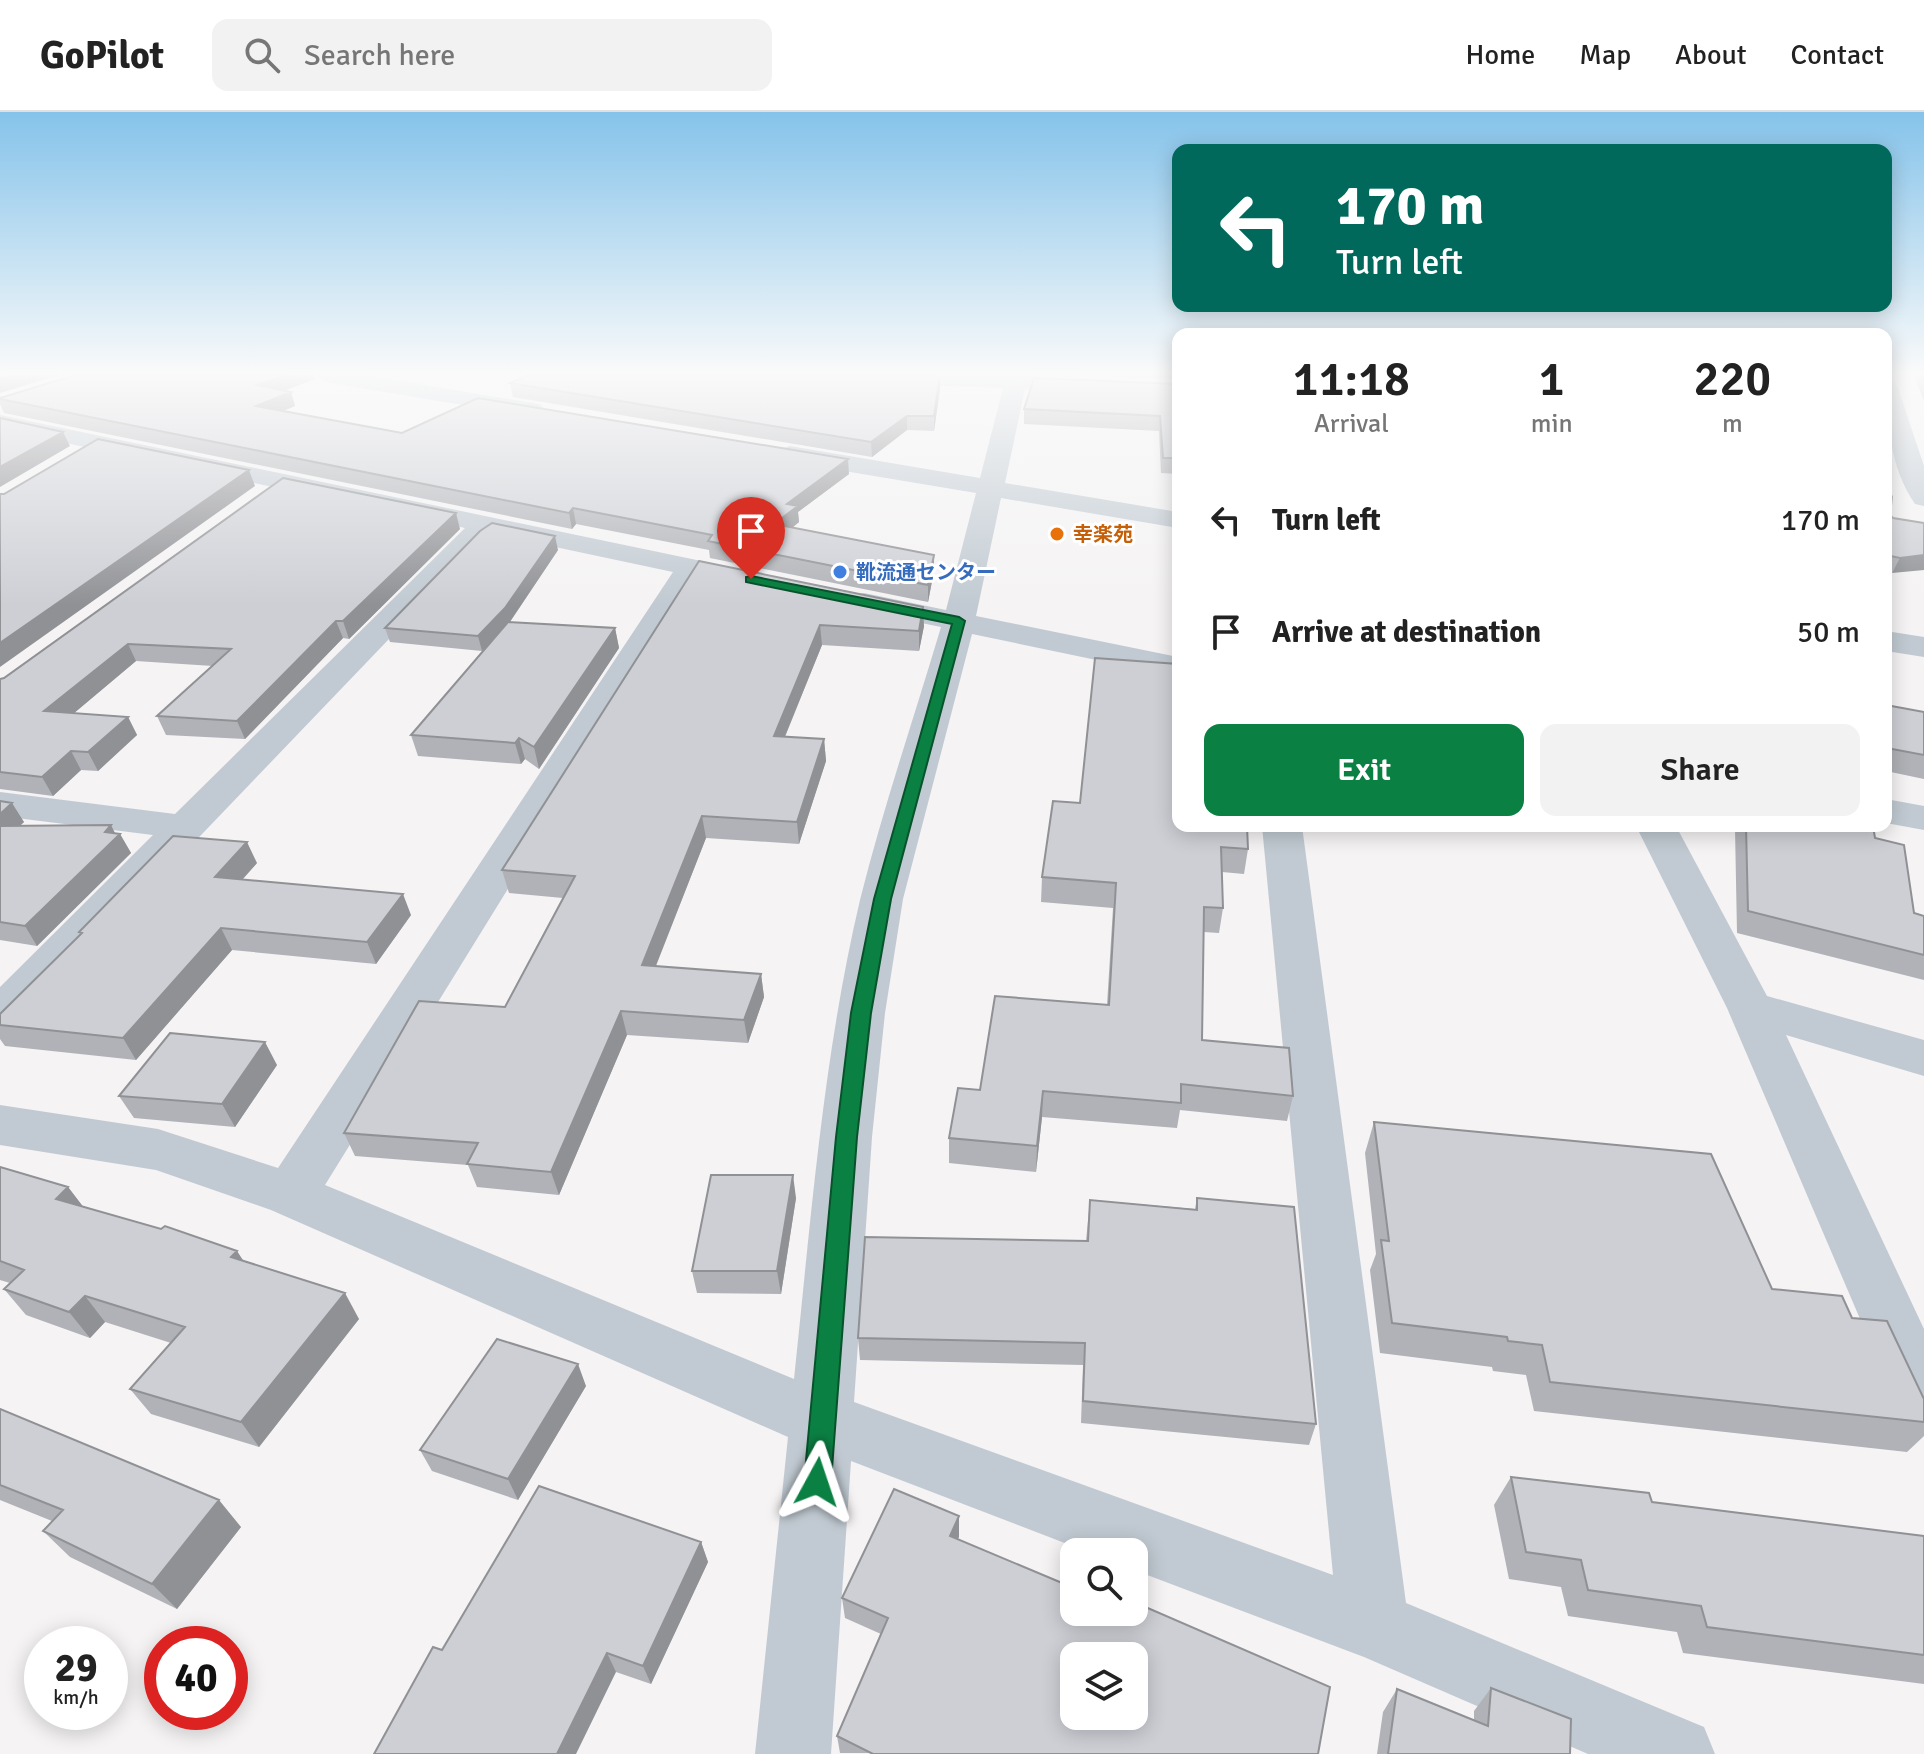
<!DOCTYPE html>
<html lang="en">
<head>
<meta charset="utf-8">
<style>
	:root { --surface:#fff; --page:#f2f2f2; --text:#222; --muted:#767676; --line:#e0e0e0; --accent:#0b8043 }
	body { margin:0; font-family:Signika,"Noto Sans JP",sans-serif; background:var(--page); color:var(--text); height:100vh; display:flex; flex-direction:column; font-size:30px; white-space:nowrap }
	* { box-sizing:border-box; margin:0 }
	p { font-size:26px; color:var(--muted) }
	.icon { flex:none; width:44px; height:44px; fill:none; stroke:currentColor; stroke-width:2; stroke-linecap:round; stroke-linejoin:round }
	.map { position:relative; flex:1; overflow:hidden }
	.details { position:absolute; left:1172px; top:216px; width:720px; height:504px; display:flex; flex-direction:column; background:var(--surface); border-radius:16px; box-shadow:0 4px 20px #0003 }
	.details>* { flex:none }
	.banner { position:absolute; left:1172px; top:32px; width:720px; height:168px; border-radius:16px; box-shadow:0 4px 20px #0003; background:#00695c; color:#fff; overflow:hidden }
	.buttons { position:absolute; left:1060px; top:1426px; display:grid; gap:16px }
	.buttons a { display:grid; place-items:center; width:88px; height:88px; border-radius:16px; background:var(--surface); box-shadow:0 4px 20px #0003; font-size:40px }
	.speed { position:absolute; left:24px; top:1514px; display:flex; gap:16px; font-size:40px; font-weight:700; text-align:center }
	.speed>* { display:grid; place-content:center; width:104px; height:104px; border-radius:50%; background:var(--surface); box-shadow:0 4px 20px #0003; line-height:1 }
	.speed small { font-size:20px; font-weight:400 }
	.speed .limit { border:12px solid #d22; background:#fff; color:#111 }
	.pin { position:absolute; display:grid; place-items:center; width:68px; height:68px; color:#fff; margin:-82px -34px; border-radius:50% 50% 50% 0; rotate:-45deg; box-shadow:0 0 8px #0007 }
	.pin .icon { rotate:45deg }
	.me { position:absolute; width:88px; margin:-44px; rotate:5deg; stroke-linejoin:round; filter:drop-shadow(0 0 6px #0008) }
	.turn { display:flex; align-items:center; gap:28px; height:168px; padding:0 32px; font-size:36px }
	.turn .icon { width:104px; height:104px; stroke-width:2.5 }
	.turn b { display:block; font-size:56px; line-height:68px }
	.eta { display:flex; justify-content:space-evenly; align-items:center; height:136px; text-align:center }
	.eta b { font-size:48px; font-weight:600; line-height:56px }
	.action { display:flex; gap:16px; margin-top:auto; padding:16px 32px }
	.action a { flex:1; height:92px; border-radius:16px; background:var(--accent); color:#fff; font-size:32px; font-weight:600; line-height:92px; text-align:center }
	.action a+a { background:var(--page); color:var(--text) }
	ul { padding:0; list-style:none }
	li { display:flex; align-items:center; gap:24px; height:112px; padding:0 32px }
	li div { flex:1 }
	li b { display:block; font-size:30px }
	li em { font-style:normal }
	header { display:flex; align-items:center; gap:48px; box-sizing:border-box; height:112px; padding:0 40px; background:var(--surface); border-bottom:2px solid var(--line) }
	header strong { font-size:38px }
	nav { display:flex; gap:44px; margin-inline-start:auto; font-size:28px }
	.search { width:560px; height:72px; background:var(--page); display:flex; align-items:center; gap:20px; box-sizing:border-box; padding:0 28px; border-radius:16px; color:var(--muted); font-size:30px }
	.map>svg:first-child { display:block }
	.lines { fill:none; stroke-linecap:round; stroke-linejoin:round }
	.minor { fill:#c1cad2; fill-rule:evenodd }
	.wall { fill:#b0b2b7 }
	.shaded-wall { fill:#909195 }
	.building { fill:#cdcfd5; stroke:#909195; stroke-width:2; fill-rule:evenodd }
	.route { fill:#0b8043; stroke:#07532c; stroke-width:2 }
	.food-dot { fill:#e8710a; stroke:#fff; stroke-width:3 }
	.shop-dot { fill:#3f7fe0; stroke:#fff; stroke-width:3 }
	.labels { text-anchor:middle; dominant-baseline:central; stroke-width:6; stroke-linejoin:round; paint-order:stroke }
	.far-food-label { font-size:20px; font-weight:bold; fill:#c56008; stroke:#fff; text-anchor:start }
	.far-shop-label { font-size:20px; font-weight:bold; fill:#366cbe; stroke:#fff; text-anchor:start }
</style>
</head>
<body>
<header>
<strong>GoPilot</strong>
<div class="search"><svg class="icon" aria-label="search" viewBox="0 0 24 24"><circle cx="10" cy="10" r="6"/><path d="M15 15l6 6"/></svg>Search here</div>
<nav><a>Home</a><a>Map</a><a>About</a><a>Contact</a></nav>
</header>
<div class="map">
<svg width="1924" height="1642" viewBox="0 0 1924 1642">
	<rect width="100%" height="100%" fill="#f5f3f3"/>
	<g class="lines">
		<path class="minor" d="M315 263H364L533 291 541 293 545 298 541 303 533 305 326 270Z
			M821 263H1028L1052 266 1055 271 1052 276 1025 277 1005 371 1178 400V416L1001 386 976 504 1178 545V565L972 522 903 787 885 901 872 1025 854 1290 1333 1463 1262 714H1302L1406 1491 1704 1615 1715 1642H1588L1364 1545 1134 1458V1440H1088L851 1349 831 1642H755L788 1325 271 1098 156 1058 0 1033V993L158 1017 278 1056 673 460 494 422 482 430 17 915 0 920V875L153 723 0 704V680L175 702 465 416 0 317V303L764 462 768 468 764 474 753 477 700 466 325 1073 794 1267C811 1107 823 945 860 788 883 696 914 606 941 515L853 497 849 490 853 483 864 481 946 498 976 381 790 350 781 347 777 342 781 337 790 334 980 366 1003 276 832 270Z
			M1886 266 1897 273 1924 354V394L1915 392C1890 356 1886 308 1886 266Z
			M1886 519 1924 525V545L1886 539Z
			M1886 687 1924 694V718L1886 711Z
			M1636 714H1676L1767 884 1924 928V964L1786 923 1924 1217V1314L1902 1305 1727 896Z"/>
	</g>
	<path class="wall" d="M75 263H314L315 267 285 278 291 280 295 294 283 299 402 321 849 362 798 400 799 410 792 416 934 443V459L928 490 710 446 709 438 576 412 572 417 4 301 0 292V286Z
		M1071 263H1178V267Z
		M1914 263H1924V289Z
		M510 271 940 277 934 319 907 318 872 345 513 285Z
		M1178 272V362L1161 361 1159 319 1024 312V297Z
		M1886 372 1890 403 1893 406 1924 411 1892 461 1886 460Z
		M460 417 349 527 343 526 245 627 166 623 157 604 213 554 136 549 74 601 128 605 137 623 98 659 81 658 53 684 0 677V567Z
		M558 438 510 510 615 516 619 536 539 657 525 647 521 652 418 644 411 623 491 529 482 539 390 530 385 516Z
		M699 449 924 514 919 539 822 533 785 625 824 627 826 649 799 732 706 726 656 854 761 862 764 885 748 931 627 923 559 1083 477 1075 468 1053 355 1044 344 1021 505 895 563 786 509 781 502 758Z
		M1886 593 1924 600V667L1886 659Z
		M0 689 24 710 20 714 120 722 131 741 37 834 0 828Z
		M1080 691 1248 737 1244 762 1222 760 1223 796 1219 821 1204 820 1202 928 1293 984 1287 1009 1180 998 1177 1016 1042 1005 1036 1060 949 1051V1026L980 978 1107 893 1113 796 1041 790 1042 765Z
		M1721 714H1873L1875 726 1914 801 1924 804V868L1737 821 1735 717Z
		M257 751 242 767 411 803 376 852 232 838 136 948 5 934 0 927V902L80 822 79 820Z
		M277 953 235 1015 134 1006 119 984Z
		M1374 1010 1772 1177 1852 1206 1924 1287V1324L1907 1340 1534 1299 1526 1263 1493 1259 1492 1255 1380 1241 1370 1158 1376 1142 1365 1041Z
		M0 1055 68 1075 83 1095 244 1149 359 1207 259 1335 151 1302 130 1277 171 1231 105 1210 90 1226 26 1203 4 1177 10 1171 0 1168Z
		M796 1086 781 1182 697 1181 692 1159Z
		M1197 1086 1316 1312 1309 1333 1081 1311 1083 1253 860 1248 858 1226 1086 1129 1090 1088 1195 1097Z
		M586 1274 518 1388 432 1359 420 1338Z
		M0 1297 241 1415 177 1497 70 1445 43 1419 52 1409 0 1388Z
		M1511 1365 1652 1390 1924 1424V1572L1683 1541 1677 1520 1568 1504 1561 1475 1509 1467 1494 1393Z
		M959 1404 958 1427 1318 1642 840 1641 837 1624 881 1522 845 1506 842 1486Z
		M701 1430 708 1450 651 1572 616 1560 442 1538Z
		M1491 1576 1570 1642H1377L1383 1600 1397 1577 1474 1608V1599Z"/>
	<path class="shaded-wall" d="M8 263H59L0 281V265Z
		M285 263H314L315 267 262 287 257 273Z
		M940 263V277L934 319V304Z
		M291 280 295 294 261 308 256 294Z
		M907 304V318L872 345 871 330Z
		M63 320 70 334 0 375V355Z
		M848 347 849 362 798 400 799 410 776 429 774 412 787 392Z
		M249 358 255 374 0 555V531Z
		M573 396 576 412 572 417 569 401Z
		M456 401 460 417 349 527 343 509Z
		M555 424 558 438 509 511 482 539 478 524Z
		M934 443V459L928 490V473Z
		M1924 443V458L1892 461 1900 446Z
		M923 495 924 514 919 539V519Z
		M336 509 343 526 245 627 237 609Z
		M820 513 822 533 776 646 774 624Z
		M615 516 619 536 539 657 534 635Z
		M128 532 136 549 54 618 44 599Z
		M128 605 137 623 98 659 88 640Z
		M519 626 525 647 521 652 515 631Z
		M824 627 826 649 799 732 797 710Z
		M71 639 81 658 53 684 42 665Z
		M12 691 24 710 0 731V702Z
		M702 704 706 726 647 876 642 853Z
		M111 713 117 725 120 722 131 741 37 834 25 814Z
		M247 730 257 751 226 786 215 765Z
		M403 782 411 803 376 852 367 830Z
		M221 816 232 838 136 948 123 926Z
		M761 862 764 885 748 931 744 908Z
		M621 899 627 923 559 1083 551 1060Z
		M265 930 277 953 235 1015 222 992Z
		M1043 979 1042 1005 1036 1060 1037 1034Z
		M793 1063 796 1086 781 1182 777 1159Z
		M68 1075 88 1101 56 1087Z
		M237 1139 254 1165 231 1145Z
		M345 1181 359 1207 259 1335 241 1310Z
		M85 1184 105 1210 90 1226 69 1200Z
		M578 1252 586 1274 518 1388 508 1367Z
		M219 1388 241 1415 177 1497 152 1472Z
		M959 1404V1425L950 1444V1424Z
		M701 1430 708 1450 651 1572 643 1554Z
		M607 1541 616 1560 576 1642H557Z"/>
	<path class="building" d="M75 263H285L257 273 291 280 256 294 402 321 478 286 848 347 787 392 798 394 774 412 934 443 928 473 708 429 712 423 573 396 569 401 0 287V286Z
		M528 263H940L934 304H907L871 330 510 271Z
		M1034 266 1178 272V346H1163L1160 304 1024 297Z
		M0 306 63 320 0 355Z
		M98 327 249 358 0 531V382H4Z
		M283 366 456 401 343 509H336L237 609 157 604 231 537 128 532 44 599 128 605 88 640 71 639 42 665 0 660V567L4 566Z
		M1886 372 1892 385 1890 403 1893 406 1924 411V443L1900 446 1886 443Z
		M492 411 555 424 505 496 478 524 385 516 480 419Z
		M699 449 923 495 919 519 820 513 774 624 824 627 797 710 702 704 642 853 761 862 744 908 621 899 551 1060 467 1052 478 1031 344 1021 419 889 505 895 575 764 502 758Z
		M508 510 615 516 534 635 519 626 515 631 411 623Z
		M1095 546 1178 552V714H1247L1248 737 1221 735 1223 796 1204 795 1202 928 1289 936 1293 984 1181 972V991L1043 979 1037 1034 949 1026 958 976 980 978 995 884 1109 893 1116 771 1042 765 1053 689 1080 691Z
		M1886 593 1924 600V643L1887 636 1889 644H1886Z
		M0 689 12 691 0 702Z
		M111 713 105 720 120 722 25 814 0 810V714Z
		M1746 714H1873L1875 726 1904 733 1914 801 1924 804V843L1748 799Z
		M173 724 247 730 215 765 403 782 367 830 221 816 123 926 0 913V902L82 821 79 820Z
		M170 921 265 930 222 992 119 984Z
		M1374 1010 1711 1042 1772 1177 1842 1184 1852 1206 1887 1209 1924 1287V1310L1550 1270 1542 1233 1508 1229 1507 1225 1392 1211 1381 1128 1389 1129Z
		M0 1055 68 1075 56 1087 161 1117 165 1114 237 1139 231 1145 345 1181 241 1310 130 1277 185 1215 85 1184 69 1200 4 1177 24 1158 0 1149Z
		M711 1063H793L777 1159H692Z
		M1197 1086 1294 1095 1316 1312 1083 1289 1085 1231 858 1226 865 1125 1088 1129 1090 1088 1197 1098Z
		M497 1227 578 1252 508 1367 420 1338Z
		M0 1297 219 1388 152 1472 43 1419 63 1398 0 1373Z
		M1511 1365 1649 1381 1652 1390 1924 1424V1543L1707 1515 1701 1494 1588 1478 1581 1448 1526 1440Z
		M539 1374 701 1430 643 1554 607 1541 557 1642H374L433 1535 442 1538Z
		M894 1377 959 1404 950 1424 1074 1476V1500H1134V1490L1330 1575 1318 1642H873L837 1624 888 1506 842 1486ZM1074 1544H1134V1604H1074Z
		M1491 1576 1571 1607 1570 1642H1388L1397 1577 1488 1614Z"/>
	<linearGradient id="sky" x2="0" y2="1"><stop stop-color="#85c3ea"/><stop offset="0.53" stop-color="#fafafa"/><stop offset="1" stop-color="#fafafa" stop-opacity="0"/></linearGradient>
	<rect width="1924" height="493" fill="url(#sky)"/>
	<path class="route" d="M751 464 959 505 965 509 891 787 871 901 857 1025 831 1370 827 1379 817 1383 808 1379 804 1370 836 1025 851 901 874 787 952 512 746 470V465Z"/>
	<circle class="food-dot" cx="1057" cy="422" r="8"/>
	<circle class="shop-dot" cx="840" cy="460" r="8"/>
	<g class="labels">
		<g class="far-food-label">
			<text x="1073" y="422">幸楽苑</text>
		</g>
		<g class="far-shop-label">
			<text x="856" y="460">靴流通センター</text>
		</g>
	</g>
</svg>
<div class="buttons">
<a><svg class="icon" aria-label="search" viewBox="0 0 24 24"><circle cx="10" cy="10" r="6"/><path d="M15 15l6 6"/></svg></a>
<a><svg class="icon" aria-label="layers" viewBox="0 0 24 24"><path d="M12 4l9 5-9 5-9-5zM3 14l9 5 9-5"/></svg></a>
</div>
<div class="speed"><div>29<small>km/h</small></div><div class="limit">40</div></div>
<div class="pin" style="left:751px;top:467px;background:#d93025"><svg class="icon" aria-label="arrive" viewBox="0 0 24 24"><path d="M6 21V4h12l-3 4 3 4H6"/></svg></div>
<svg class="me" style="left:817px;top:1370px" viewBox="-20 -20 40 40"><path d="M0-17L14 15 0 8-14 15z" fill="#0b8043" stroke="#fff" stroke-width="4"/></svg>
<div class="banner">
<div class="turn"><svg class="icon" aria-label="left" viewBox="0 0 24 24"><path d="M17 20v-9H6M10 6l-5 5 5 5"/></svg><div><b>170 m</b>Turn left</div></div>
</div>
<section class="details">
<div class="eta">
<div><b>11:18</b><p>Arrival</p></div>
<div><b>1</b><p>min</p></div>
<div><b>220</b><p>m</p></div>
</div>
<ul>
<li><svg class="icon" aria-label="left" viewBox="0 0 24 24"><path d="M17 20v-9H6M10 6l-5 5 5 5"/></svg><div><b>Turn left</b></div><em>170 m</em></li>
<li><svg class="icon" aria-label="arrive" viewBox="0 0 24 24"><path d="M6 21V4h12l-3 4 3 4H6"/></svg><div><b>Arrive at destination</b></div><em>50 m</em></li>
</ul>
<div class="action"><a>Exit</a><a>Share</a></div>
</section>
</div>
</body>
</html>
